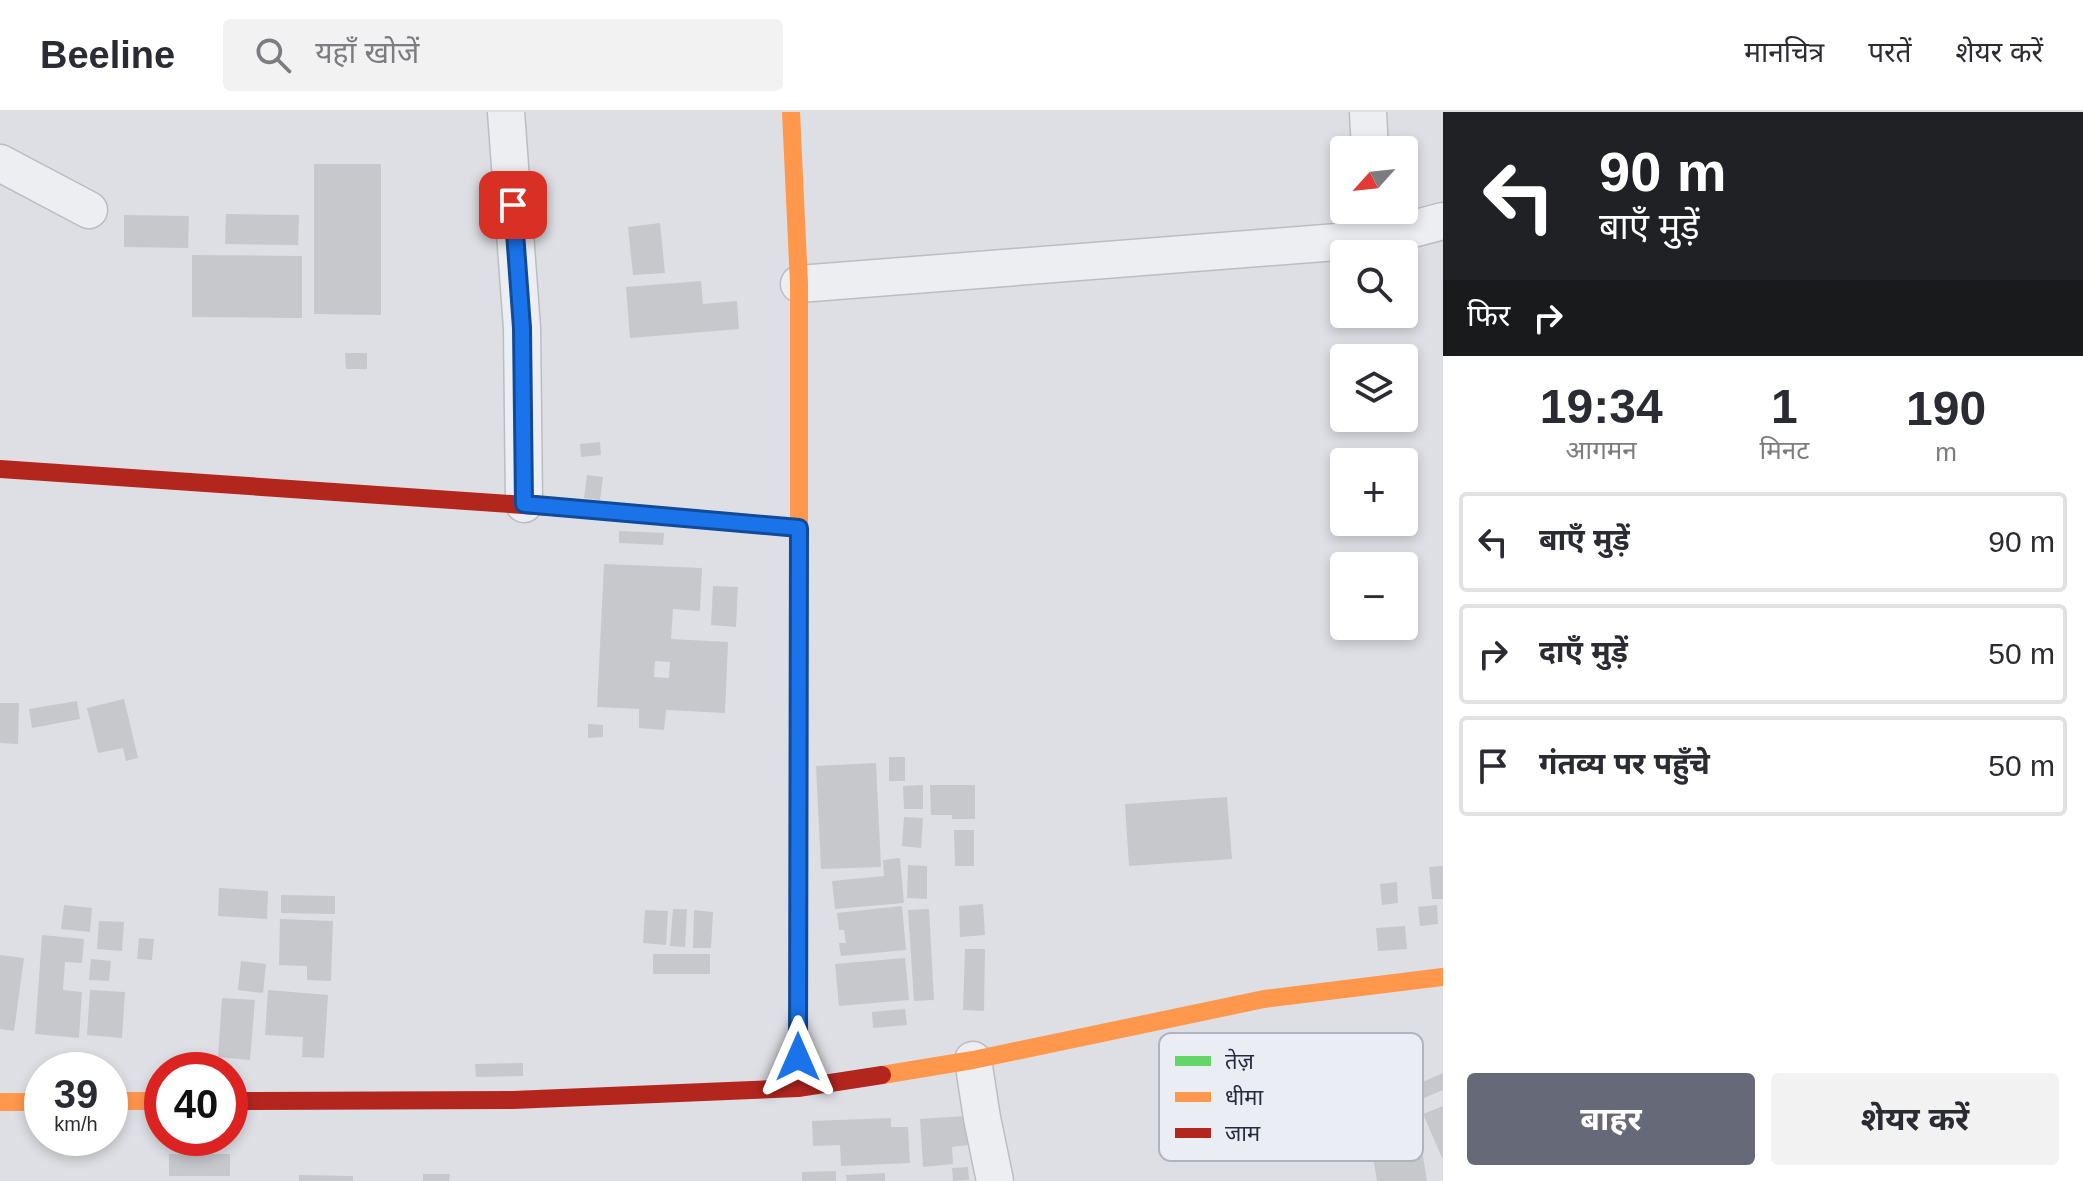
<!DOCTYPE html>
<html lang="hi">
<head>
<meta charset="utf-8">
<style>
	:root { --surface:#fff; --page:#f2f2f3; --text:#2b2b33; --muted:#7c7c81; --line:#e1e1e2; --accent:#666977 }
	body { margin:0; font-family:Arial,"Noto Sans Devanagari",sans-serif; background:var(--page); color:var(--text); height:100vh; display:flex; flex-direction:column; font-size:30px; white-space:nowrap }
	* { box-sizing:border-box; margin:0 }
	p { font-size:26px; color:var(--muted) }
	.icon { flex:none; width:44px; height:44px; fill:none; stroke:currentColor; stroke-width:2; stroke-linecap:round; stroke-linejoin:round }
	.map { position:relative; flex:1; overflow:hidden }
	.drawer { display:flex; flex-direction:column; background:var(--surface); width:640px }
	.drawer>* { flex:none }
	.banner { background:#202124; color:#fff; overflow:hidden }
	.needle { width:52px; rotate:243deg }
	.fabs { position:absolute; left:1330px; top:24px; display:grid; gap:16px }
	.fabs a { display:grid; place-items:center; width:88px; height:88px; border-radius:8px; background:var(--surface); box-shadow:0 4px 12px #0003; font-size:40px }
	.speed { position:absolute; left:24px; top:940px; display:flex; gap:16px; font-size:40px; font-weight:700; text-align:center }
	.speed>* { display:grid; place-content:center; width:104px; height:104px; border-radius:50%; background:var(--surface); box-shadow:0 4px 12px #0003; line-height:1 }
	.speed small { font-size:20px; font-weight:400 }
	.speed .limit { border:12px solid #d22; background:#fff; color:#111 }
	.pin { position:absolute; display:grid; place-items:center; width:68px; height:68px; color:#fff; margin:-34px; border-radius:16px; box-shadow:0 4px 12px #0006 }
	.me { position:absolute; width:88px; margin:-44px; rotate:0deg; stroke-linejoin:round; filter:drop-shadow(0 0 6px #0008) }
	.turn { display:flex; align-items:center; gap:28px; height:168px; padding:0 24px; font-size:36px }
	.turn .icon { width:104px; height:104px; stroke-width:2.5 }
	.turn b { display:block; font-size:56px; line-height:68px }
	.then { display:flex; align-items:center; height:76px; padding:0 24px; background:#0003; gap:16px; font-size:30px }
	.eta { display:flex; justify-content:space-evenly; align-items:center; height:136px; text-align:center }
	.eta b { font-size:48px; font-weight:700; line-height:56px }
	.primary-button { display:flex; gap:16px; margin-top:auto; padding:16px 24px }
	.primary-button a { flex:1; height:92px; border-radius:8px; background:var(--accent); color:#fff; font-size:32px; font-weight:700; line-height:92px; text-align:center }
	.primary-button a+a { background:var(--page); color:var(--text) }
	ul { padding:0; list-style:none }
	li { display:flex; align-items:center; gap:24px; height:100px; margin:0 16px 12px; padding:0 8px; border:4px solid var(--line); border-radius:8px }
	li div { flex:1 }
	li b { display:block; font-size:30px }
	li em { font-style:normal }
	header { display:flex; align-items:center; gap:48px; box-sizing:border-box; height:112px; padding:0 40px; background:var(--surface); border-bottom:2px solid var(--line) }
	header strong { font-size:38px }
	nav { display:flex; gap:44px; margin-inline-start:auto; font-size:28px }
	.search { width:560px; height:72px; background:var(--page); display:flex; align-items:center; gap:20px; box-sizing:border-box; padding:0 28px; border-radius:8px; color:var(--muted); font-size:30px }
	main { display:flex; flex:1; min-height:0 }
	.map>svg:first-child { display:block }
	.building { fill:#c6c8cc; fill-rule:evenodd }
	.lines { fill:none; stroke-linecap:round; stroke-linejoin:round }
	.street-casing { stroke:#bcbdc2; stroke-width:39 }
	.street { stroke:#edeef1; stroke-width:36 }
	.fast { stroke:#63d668; stroke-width:18 }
	.slow { stroke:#ff974d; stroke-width:18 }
	.jam { stroke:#b3261e; stroke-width:18 }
	.route-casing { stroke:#114b97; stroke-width:20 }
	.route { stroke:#1a73e8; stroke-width:14 }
	.key { fill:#ebedf4; stroke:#b0b2bd; stroke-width:2 }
	.key-label { font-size:22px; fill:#252a3d }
</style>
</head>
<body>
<header>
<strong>Beeline</strong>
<div class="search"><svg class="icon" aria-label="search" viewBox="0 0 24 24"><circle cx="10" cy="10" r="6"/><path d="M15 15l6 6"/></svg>यहाँ खोजें</div>
<nav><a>मानचित्र</a><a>परतें</a><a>शेयर करें</a></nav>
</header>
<main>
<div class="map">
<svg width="1443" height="1069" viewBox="0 0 1443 1069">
	<rect width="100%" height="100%" fill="#dedfe4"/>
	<path class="building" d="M314 52H381V203L314 202Z
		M226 102 299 103 298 133 225 132Z
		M124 103 189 104 188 136 124 135Z
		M660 111 665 161 633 163 628 115Z
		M192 143 302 144V206L192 205Z
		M701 169 703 192 737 189 739 217 630 226 626 175Z
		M345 241H367V257H346Z
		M600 330 601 343 581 345 580 332Z
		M587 363 603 365 600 388 584 386Z
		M619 419 664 421 663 433 619 431Z
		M604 452 702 456 700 499 673 497 671 527 728 530 725 601 666 598 664 618 639 616V597L597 595ZM655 549 670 550 669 566 654 565Z
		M713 474 738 475 736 515 711 513Z
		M124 587 138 646 126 649 123 636 98 641 87 596Z
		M77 589 80 607 32 616 29 597Z
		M0 591H19L18 632 0 631Z
		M588 612 603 613V625L588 626Z
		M889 645H905V669H889Z
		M876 651 881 755 821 757 816 654Z
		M923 673V697H904L903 674Z
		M930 673H975V707H952V703H931Z
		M1227 685 1232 747 1129 754 1125 692Z
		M904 705 923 706 921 736 902 734Z
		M954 718H974V754H955Z
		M900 746 904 791 835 797 832 769 884 764 883 748Z
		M908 753 927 754V787L907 786Z
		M1443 754V787H1432L1429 755Z
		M1397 770 1398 791 1382 793 1380 772Z
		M219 776 268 779 267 807 218 804Z
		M281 783 335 784V802L281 801Z
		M983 792 985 823 960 825 959 794Z
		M64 793 92 796 90 820 61 817Z
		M1437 793 1438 812 1420 814 1418 795Z
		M902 794 906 838 841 844 839 831H846L844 818H839L837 801Z
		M673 797H687L685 835 670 834Z
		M929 797 934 888 914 889 908 798Z
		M645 798 668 799 666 833 643 831Z
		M694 798 713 800 711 836H693Z
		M280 807 333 809 331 869 307 868V854L279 853Z
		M99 809 124 810 122 839 97 837Z
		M1405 814 1407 837 1378 839 1376 816Z
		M42 823 84 827 82 851 65 850 63 878 82 880 79 926 35 922Z
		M139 826 154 827 152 848 137 847Z
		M965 837H985L984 899 963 898Z
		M653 842H710V862H653Z
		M0 843 24 846 14 919 0 917Z
		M905 846 909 888 839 894 835 852Z
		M91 847 111 849 109 869 89 868Z
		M241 849 266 852 263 881 238 878Z
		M90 878 125 880 122 926 87 923Z
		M268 878 328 883 324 946 302 945 303 925 265 923Z
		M222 886 255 888 250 948 218 945Z
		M905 897 907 913 873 916 872 900Z
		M523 951V964L476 965 475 952Z
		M1443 961V978L1417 989 1411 975Z
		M1443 994V1048L1423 1002Z
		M1416 1000 1427 1069H1377L1367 1008Z
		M965 1004 968 1033 952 1035 953 1052 923 1055 920 1007Z
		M891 1006V1015H908L910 1051 841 1054 840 1033 813 1034 812 1009Z
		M169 1042H230V1064H169Z
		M968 1055 969 1068 953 1069 952 1056Z
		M836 1059V1069H802V1060Z
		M885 1061V1069H847L846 1063Z
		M423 1062H450L449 1069H423Z
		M299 1063 353 1064V1069H299Z"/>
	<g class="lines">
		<defs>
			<path id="street" d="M506 0 522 216 524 392
				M1368 0 1370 38
				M0 51 89 98
				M799 172 1375 127 1443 109
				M973 948 982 1006 995 1069"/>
		</defs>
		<use href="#street" class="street-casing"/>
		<use href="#street" class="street"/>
		<path class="fast" d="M798 976 799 555"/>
		<path class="slow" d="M791 0 799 172V555
			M597 398 799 416
			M882 963 973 948 1264 887 1443 865
			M110 989H162
			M0 990H42"/>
		<path class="jam" d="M0 357 597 398
			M230 989 513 988 798 976 882 963"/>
	</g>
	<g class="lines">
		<defs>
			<path id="route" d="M513 93 522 216 524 392 799 416 798 945"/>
		</defs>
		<use href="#route" class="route-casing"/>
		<use href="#route" class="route"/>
	</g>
	<rect x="1159" y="921" width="264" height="128" rx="12" class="key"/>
	<rect x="1175" y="944" width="36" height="10" fill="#63d668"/>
	<rect x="1175" y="980" width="36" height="10" fill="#ff974d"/>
	<rect x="1175" y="1016" width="36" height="10" fill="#b3261e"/>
	<g class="key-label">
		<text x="1225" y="957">तेज़</text>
		<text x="1225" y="993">धीमा</text>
		<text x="1225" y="1029">जाम</text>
	</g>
</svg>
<div class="fabs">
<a><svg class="needle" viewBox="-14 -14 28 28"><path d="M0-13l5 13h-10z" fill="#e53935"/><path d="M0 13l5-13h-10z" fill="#7c7c81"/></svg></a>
<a><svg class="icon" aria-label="search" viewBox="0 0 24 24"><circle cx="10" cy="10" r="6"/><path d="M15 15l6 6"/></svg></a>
<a><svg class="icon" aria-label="layers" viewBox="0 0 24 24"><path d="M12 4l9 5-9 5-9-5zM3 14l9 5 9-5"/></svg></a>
<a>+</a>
<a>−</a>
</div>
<div class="speed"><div>39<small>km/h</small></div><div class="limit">40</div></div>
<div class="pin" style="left:513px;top:93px;background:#d93025"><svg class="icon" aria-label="arrive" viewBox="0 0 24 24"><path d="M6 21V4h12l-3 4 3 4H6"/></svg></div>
<svg class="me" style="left:798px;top:945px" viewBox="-20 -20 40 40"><path d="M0-17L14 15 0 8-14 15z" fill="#1a73e8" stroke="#fff" stroke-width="4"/></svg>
</div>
<section class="drawer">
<div class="banner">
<div class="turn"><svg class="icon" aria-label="left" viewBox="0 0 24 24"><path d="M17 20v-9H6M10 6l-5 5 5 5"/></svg><div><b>90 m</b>बाएँ मुड़ें</div></div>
<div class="then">फिर<svg class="icon" aria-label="right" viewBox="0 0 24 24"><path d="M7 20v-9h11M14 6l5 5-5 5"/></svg></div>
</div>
<div class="eta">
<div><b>19:34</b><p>आगमन</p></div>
<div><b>1</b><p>मिनट</p></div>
<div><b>190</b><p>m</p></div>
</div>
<ul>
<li><svg class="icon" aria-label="left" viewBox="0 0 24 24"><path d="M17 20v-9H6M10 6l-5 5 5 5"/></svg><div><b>बाएँ मुड़ें</b></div><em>90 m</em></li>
<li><svg class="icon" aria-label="right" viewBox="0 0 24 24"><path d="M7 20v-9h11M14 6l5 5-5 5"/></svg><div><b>दाएँ मुड़ें</b></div><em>50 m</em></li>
<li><svg class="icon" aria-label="arrive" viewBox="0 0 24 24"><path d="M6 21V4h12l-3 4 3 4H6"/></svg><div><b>गंतव्य पर पहुँचे</b></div><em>50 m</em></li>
</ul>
<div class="primary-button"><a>बाहर</a><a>शेयर करें</a></div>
</section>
</main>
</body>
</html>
